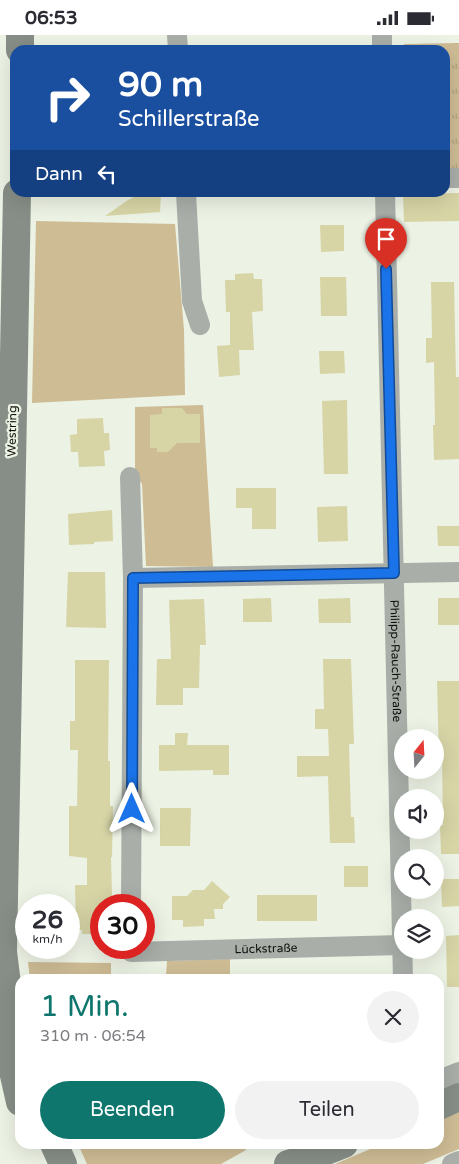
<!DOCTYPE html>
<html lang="de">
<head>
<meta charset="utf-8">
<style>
	:root { --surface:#fff; --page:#f2f2f3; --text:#2b2b33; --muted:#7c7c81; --accent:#0f766e }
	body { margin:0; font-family:"Varela Round",sans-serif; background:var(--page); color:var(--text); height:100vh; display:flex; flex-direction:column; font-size:19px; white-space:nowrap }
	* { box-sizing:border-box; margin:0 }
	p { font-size:16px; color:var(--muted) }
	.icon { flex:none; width:28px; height:28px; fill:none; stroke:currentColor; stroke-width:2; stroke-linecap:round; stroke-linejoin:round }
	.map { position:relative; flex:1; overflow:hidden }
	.sheet { position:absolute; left:15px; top:939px; width:429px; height:175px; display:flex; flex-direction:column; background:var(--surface); border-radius:15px; box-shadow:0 5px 20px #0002 }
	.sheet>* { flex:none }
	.banner { position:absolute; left:10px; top:10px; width:440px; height:152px; border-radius:15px; box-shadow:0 5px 20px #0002; background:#1a4fa0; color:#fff; overflow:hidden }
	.needle { width:32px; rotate:18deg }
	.buttons { position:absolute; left:394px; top:694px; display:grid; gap:10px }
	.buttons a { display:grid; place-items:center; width:50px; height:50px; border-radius:50%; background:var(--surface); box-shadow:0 5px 20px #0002; font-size:25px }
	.speed { position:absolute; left:15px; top:859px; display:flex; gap:10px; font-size:25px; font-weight:700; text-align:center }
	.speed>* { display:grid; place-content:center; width:65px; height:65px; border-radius:50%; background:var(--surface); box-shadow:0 5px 20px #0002; line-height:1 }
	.speed small { font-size:12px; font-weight:400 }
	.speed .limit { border:8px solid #d22; background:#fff; color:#111 }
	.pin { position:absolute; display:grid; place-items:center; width:42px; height:42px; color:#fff; margin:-51px -21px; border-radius:50% 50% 50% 0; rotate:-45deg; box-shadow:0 0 5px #0007 }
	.pin .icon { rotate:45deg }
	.me { position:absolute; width:55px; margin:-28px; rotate:0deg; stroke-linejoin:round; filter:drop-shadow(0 0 4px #0008) }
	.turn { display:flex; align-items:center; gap:18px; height:105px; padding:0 25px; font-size:22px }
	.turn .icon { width:65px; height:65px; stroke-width:2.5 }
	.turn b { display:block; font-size:35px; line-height:42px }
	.then { display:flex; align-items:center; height:48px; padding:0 25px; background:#0003; gap:10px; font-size:19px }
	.round { display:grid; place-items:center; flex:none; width:52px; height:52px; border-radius:26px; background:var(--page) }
	.summary { display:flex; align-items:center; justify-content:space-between; height:85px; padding:0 25px }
	h1 { font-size:30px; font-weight:600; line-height:38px; color:var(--accent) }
	.button { display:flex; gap:10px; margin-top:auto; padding:10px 25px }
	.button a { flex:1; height:58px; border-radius:30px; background:var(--accent); color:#fff; font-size:20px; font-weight:600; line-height:58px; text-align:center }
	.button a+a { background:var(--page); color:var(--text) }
	.status { display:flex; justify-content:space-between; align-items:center; height:35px; padding:0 25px; background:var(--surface); direction:ltr }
	.status svg { height:14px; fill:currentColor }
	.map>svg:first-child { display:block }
	.green { fill:#cebc95 }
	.park { fill:url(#park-tufts) }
	.building { fill:#d7d5a6 }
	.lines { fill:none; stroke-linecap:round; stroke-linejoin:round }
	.minor { stroke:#a9aea9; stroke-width:20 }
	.secondary { stroke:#878e87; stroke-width:28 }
	.route-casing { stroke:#114b97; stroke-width:12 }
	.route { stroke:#1a73e8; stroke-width:9 }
	.labels { text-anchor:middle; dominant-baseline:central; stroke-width:4.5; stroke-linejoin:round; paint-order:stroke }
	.street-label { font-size:12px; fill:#11130e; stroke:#ecf2e4 }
</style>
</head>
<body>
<div class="status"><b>06:53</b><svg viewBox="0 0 49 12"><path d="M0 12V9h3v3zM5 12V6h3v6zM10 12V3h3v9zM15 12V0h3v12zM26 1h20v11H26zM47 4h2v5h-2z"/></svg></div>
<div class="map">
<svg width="459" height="1129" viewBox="0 0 459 1129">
	<defs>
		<pattern id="park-tufts" width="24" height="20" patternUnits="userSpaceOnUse" patternTransform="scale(1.25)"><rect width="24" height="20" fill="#cebc95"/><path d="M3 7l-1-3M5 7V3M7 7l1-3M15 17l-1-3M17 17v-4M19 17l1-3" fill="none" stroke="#b0a17f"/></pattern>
	</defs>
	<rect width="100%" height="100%" fill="#ecf2e4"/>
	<path class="green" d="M36 186 175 189 184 295 185 360 32 368Z
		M203 370 213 532 146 531 142 449 135 440V372Z
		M230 924V944H30L28 927 111 928V942L166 941 167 926Z
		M459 1077V1114L423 1129H335L382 1109H439V1086Z
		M78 1109H243L246 1115 221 1129H87Z"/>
	<path class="park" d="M459 8V134H445V15H404V9Z"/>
	<path class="building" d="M143 158H161L160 177 105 181 128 165Z
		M459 158V186L404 187 403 159Z
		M320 190H344V216L321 217Z
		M253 238 254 244H262L263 276 252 277 254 315H239L240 340 219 342 217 311 230 310V277H226L225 245H235V239Z
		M320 242H346L347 281H321Z
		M431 247H454L456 342H459V424L434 425 433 390H435L434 327 426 328V303H432Z
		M319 316H344L345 338 320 339Z
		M347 365 348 439H324L322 366Z
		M162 373H182L187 379H200V408H177L168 417H157V413H150V380L162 379Z
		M103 383 104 398H109L110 415 104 416 105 431 79 432 78 417H71L70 400 77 399V384Z
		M236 453H276V494H252V473H236Z
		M347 471 348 506 318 507 317 472Z
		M112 475 113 506 94 507V509L69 510 68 479Z
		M437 491H459V511H438Z
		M68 537H105L106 593 66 592Z
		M271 563 272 587H243V564Z
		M350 563 351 588H319L318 564Z
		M438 563H459V590H438Z
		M204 564 206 610H200L199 653H183V670H156L157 624H171L169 565Z
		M323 624H351L354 709H349L351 782H354L355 808H330L328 741 297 742V721H329L328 694H315V674H324Z
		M75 625H109L108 726H110V771H113L112 822H111L112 861V870H101V899H82V895H76L75 850H87V823L69 821V771H77L78 715H70V686H75Z
		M437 646H459V819H441L440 790H443L442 725H439Z
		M175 698H188L187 710H229V740H213V735L159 736V710H175Z
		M160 773H191L190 811H160Z
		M344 831H368V852H344Z
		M441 844H459V871L442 872Z
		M212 846 230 862 223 869V874H214L215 884H204V891L183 892V885H172V861H187L193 855H204Z
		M257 860H317V886H257Z
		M459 900V952H447L446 901Z"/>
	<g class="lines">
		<g class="minor">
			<path d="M177 0 178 15"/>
			<path d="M382 0V15"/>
			<path d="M445 143H459"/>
			<path d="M186 158 192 266 200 290"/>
			<path id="s1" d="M385 158 403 944"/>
			<path d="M130 442 133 543 131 870"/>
			<path d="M133 543 459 537"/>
			<path id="s2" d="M131 912V917L402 910"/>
			<path d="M439 1045 459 1037"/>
			<path d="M452 1129 459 1126"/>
		</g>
		<path class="secondary" d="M20 15V0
			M17 158 3 917 9 965 6 1005 20 1067
			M439 1071 459 1062
			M54 1109 63 1129
			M288 1129 309 1123 344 1109"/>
	</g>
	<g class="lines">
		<defs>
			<path id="route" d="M132 774 133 543 394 538 386 234"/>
		</defs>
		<use href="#route" class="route-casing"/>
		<use href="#route" class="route"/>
	</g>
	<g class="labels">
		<g class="street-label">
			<text transform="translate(12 396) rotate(-89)">Westring</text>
			<text stroke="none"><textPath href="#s1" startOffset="468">Philipp-Rauch-Straße</textPath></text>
			<text stroke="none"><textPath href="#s2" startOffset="140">Lückstraße</textPath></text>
		</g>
	</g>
</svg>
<div class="buttons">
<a><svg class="needle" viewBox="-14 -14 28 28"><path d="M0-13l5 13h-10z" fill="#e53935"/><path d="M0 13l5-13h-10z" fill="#7c7c81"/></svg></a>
<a><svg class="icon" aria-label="sound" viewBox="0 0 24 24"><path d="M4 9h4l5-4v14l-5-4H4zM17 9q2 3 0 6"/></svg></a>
<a><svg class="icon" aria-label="search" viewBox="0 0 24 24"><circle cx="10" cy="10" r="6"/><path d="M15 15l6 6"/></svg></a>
<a><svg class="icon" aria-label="layers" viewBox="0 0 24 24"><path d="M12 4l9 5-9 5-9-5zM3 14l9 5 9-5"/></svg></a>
</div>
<div class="speed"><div>26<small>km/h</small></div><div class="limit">30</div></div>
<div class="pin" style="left:386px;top:234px;background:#d93025"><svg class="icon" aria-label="arrive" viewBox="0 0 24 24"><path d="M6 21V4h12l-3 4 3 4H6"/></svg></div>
<svg class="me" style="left:132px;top:774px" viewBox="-20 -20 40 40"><path d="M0-17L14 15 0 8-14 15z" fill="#1a73e8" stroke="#fff" stroke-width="4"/></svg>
<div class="banner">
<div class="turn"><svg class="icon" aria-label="right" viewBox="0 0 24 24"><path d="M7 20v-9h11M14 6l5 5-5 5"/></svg><div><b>90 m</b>Schillerstraße</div></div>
<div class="then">Dann<svg class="icon" aria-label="left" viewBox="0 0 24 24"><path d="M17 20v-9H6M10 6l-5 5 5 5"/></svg></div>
</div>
<section class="sheet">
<div class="summary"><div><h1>1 Min.</h1><p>310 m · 06:54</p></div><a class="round"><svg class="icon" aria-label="close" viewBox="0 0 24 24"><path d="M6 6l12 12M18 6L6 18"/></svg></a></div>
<div class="button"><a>Beenden</a><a>Teilen</a></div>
</section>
</div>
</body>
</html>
